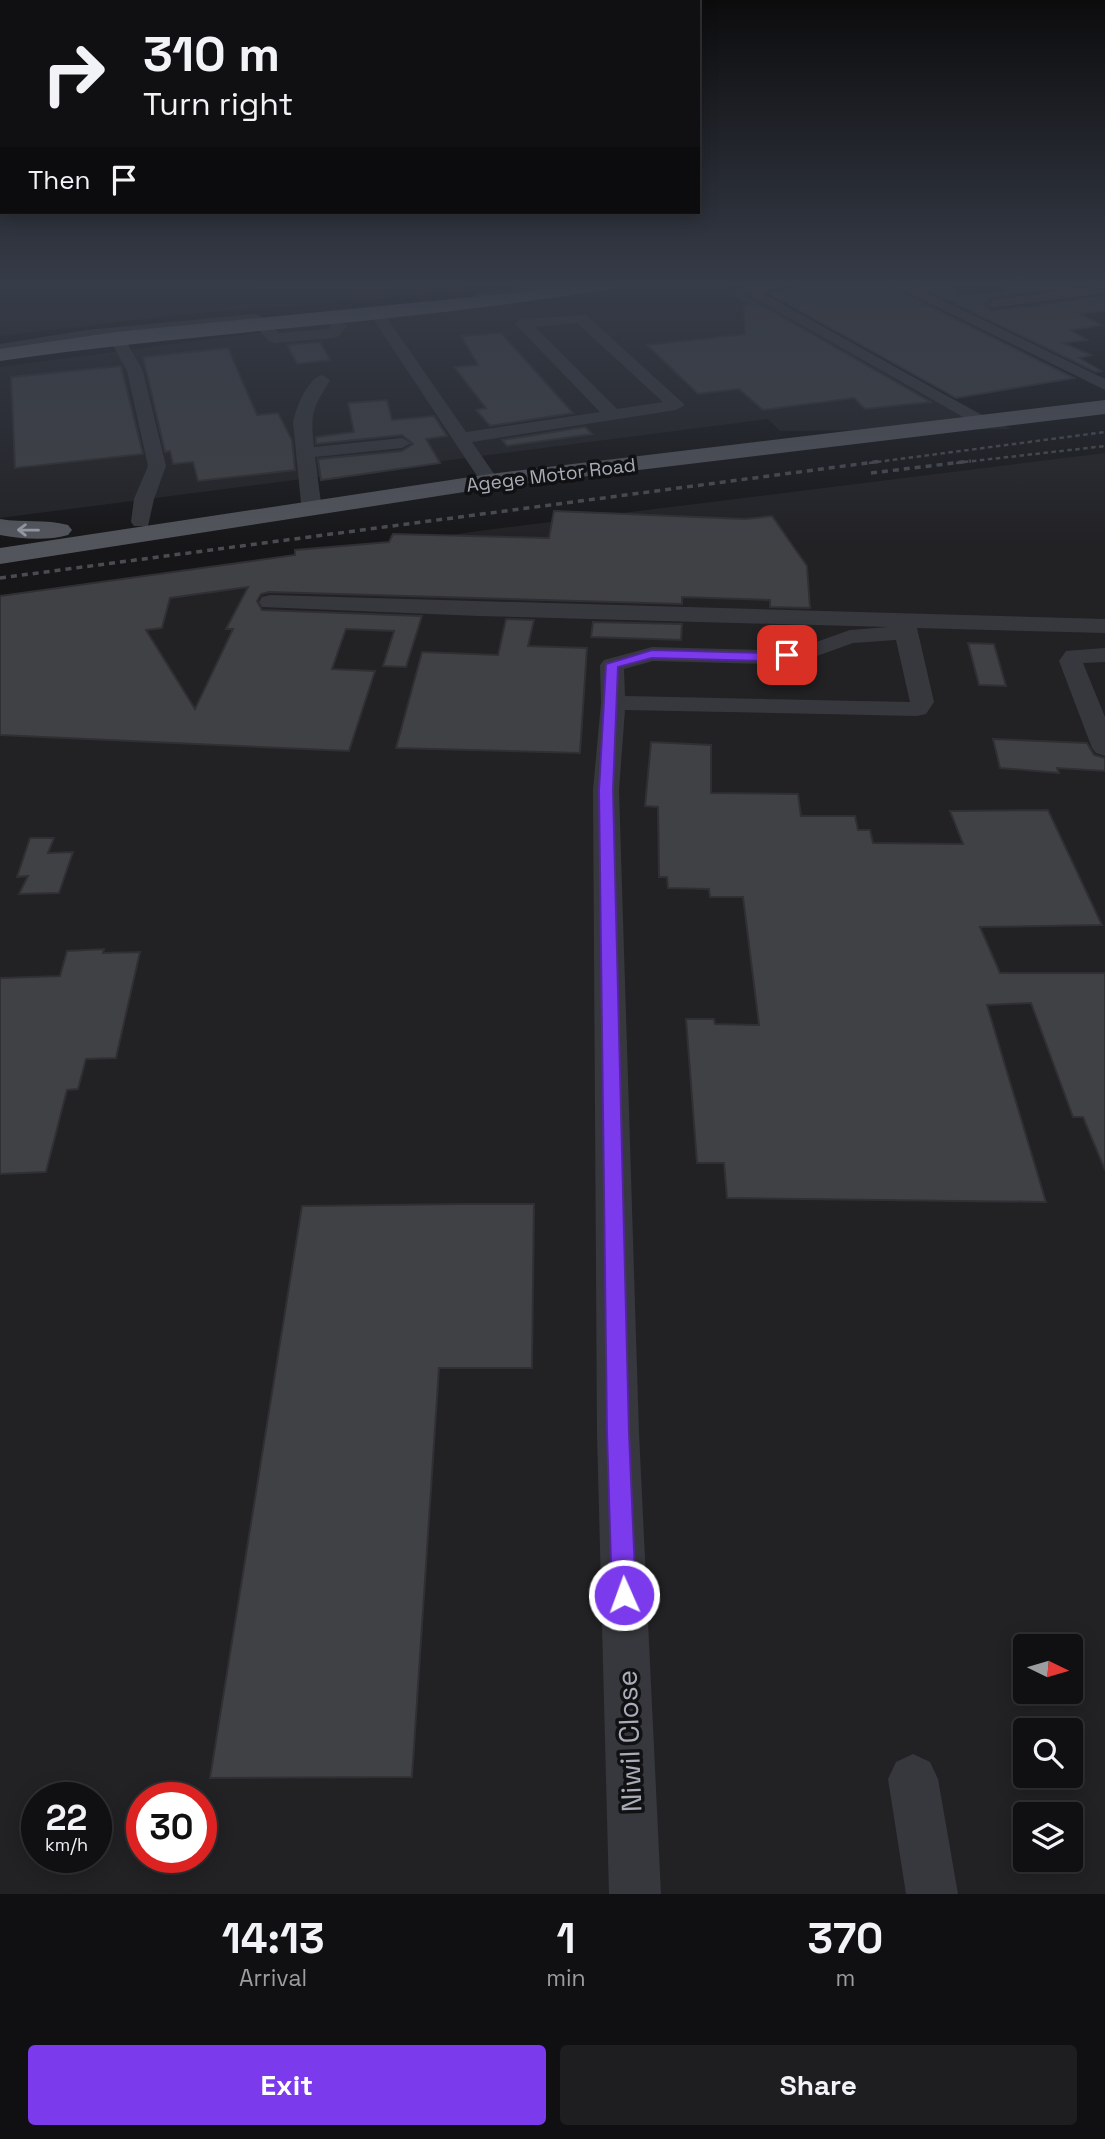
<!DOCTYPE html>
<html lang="en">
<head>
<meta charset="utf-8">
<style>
	:root { --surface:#101012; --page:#1e1e20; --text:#f1f3f6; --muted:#9c9d9f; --line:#303032; --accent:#7c3aed }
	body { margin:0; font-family:"Space Grotesk",sans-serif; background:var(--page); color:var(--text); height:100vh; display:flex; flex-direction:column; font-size:26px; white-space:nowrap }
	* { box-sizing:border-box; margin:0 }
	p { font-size:23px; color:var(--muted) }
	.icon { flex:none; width:38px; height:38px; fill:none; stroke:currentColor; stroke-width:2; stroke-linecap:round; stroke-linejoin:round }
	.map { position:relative; height:1894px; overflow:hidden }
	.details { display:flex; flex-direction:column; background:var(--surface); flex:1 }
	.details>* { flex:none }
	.hud { position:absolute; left:0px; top:0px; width:700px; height:214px; box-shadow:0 4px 18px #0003,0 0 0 2px var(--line); background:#101012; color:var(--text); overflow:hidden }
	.needle { width:46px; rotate:95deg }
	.fabs { position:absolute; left:1013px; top:1634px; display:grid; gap:14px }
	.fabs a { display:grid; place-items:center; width:70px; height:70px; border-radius:7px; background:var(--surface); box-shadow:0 4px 18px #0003,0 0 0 2px var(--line); font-size:35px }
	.speed { position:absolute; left:21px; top:1782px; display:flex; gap:14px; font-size:35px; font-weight:700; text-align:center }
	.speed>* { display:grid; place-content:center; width:91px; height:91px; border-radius:50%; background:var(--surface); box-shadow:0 4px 18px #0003,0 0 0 2px var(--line); line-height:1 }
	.speed small { font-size:18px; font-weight:400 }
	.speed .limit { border:10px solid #d22; background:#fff; color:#111 }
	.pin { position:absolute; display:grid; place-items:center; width:60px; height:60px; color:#fff; margin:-30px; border-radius:14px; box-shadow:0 4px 10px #0006 }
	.me { position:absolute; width:77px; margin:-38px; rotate:358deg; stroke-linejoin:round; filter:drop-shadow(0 0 5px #0008) }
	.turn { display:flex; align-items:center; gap:24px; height:147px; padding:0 28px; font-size:32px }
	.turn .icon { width:91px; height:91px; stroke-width:2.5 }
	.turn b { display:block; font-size:49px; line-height:60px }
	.then { display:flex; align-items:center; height:66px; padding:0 28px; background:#0003; gap:14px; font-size:26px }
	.eta { display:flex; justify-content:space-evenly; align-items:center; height:119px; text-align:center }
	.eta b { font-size:42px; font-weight:800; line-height:49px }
	.cta { display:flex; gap:14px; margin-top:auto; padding:14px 28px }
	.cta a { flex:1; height:80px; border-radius:7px; background:var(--accent); color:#fff; font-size:28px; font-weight:800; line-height:80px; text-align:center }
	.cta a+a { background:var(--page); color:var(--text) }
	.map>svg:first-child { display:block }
	.built { fill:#222225; fill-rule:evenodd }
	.building { fill:#404145; stroke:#303034; stroke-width:2; fill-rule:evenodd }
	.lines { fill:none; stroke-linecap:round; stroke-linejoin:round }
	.minor { fill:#37383d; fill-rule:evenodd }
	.major { fill:#53555c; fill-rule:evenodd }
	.highway { fill:#63666e; fill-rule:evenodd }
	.rail-far1 { stroke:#4a4c52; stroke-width:2.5; stroke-dasharray:4.5 3.5; stroke-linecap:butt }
	.rail { stroke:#4a4c52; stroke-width:3.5; stroke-dasharray:6 5; stroke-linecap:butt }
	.oneway { stroke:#979ba6 }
	.route { fill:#7c3aed; stroke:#51269a; stroke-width:2 }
	.labels { text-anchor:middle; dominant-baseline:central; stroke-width:7; stroke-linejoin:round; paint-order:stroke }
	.far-street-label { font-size:19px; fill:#a8adb8; stroke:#111113 }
	.near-street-label { font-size:28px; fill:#a8adb8; stroke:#111113 }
</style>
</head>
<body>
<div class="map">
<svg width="1105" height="1894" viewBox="0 0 1105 1894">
	<rect width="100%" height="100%" fill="#161618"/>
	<path class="built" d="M0 282H505L375 299 177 315 0 336Z
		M636 282H724L1011 429 780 431 768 419 0 518V367L361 319 512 303Z
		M1105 453V1894H0V596L494 529ZM1026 1647H1071V1692H1026ZM1026 1731H1071V1776H1026ZM37 1797H96V1857H37ZM142 1797H201V1857H142ZM1026 1815H1071V1860H1026Z"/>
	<path class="building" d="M884 282 885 284 1074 378 956 398 768 293 818 283Z
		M911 282 949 283 957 295 1006 292 1000 283 1091 284 992 297 983 305 992 311 1105 296V310L1080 314 1101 325 1070 330 1087 340 1063 343 1091 355 1079 358 1101 371 1096 372Z
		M742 294 931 402 865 409 854 398 763 410 739 389 698 394 647 345 745 334 744 306 753 305 731 296Z
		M501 333 573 413 490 426 476 410 486 408 454 367 478 365 461 336Z
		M320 342 330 360 297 364 287 345Z
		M228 348 257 415 278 413 292 440 295 470 198 481 193 462 173 464 170 451 165 452 143 357Z
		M121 366 143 454 15 468 11 377Z
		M387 400 392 420 434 416 447 436 426 439 440 463 321 480 318 459 402 451 413 444 402 435 316 444V437L354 432 348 403Z
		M585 427 592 434 507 446 502 440Z
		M554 511 745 519 772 516 807 566 810 608 770 607V600L682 597V604L269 592 261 594 257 601 262 610 422 616 406 667 383 666 394 631 346 629 332 669 375 671 349 751 0 735V596L295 555V550L389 542 393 534 549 538ZM248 587 226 629H233L195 709 146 630 162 628 170 598Z
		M506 619 534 620 528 646 587 648 580 753 396 748 422 652 498 655Z
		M593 622 682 624 681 640 591 637Z
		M968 643 994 644 1006 686 979 685Z
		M993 739 1087 743 1094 755 1105 758V771L1057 768 1059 773 1000 768Z
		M651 742 711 745V793L798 794 801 816H855L858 830H870L873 843 963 844 950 811 1048 810 1102 925 980 927 1000 973H1105V1170L1083 1117H1073L1031 1003 987 1005 1046 1202 727 1198 724 1163H697L686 1019H714L715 1024 759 1025 743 897H710L709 889 668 888 667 877H659L658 807 645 806Z
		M30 838H54L48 853 73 852 59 893 19 894 28 876 17 877Z
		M104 949 103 953 140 952 116 1058 86 1059 78 1089 67 1090 46 1172 0 1174V978L60 976 67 951Z
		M462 1204H534L532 1368H439L412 1777 210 1778 302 1206Z"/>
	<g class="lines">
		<path class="minor" d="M209 282H416C399 296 247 287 216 286Z
			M551 282 582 283 575 287 479 301 472 297 479 293Z
			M765 282H795L793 285 761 292 994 422 985 427 979 426 740 290 742 287Z
			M886 282H905L1105 379V390Z
			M1105 285V293L992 308 985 304 992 300Z
			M377 310 382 311 466 432 600 412 518 327 515 324 518 321 523 319 586 315 685 405 676 410 472 442 499 481 490 487 483 485 370 314ZM577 323 663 402 617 409 535 327Z
			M332 313 337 315 347 326 339 336 334 338 275 343 269 341 253 324 123 336 143 371 166 466 154 499 148 526H134L131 522 134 499 148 466 127 371 109 338 0 354V344L87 330 255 314 260 316 279 333 329 329 331 326 324 318Z
			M322 375 330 380C313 409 310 412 314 447L402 438 411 443 402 448 315 457 321 503 311 509 301 503 293 422C296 408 307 379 322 375Z
			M270 595 1105 619V633L917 628 934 702 926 714 917 716 625 710 619 790 639 1433 661 1894H609L597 1433 593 790 601 703 600 665 604 660 652 647 768 650 802 647 850 630 888 627 479 616 262 607 259 602 262 597ZM896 640 910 702 625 696 624 669 653 661 768 664 806 660 853 643Z
			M1105 648V662L1083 663 1105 717V756L1096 753 1092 748 1059 661 1066 651Z
			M913 1754 930 1762 938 1779 958 1894H906L888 1779 896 1762Z"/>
		<path class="major" d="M1105 400V414L490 488 0 564V548L490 474Z
			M0 519C23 523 46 519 68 525L72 530 68 535C47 541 22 539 0 535Z"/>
		<path class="highway" d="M580 282H622L613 288C411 323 204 331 0 361V349L116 332 522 292Z"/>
		<path class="rail-far1" d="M869 463 1105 432
			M956 463 1105 446"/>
		<path class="rail" d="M871 473 971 461
			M0 578 882 461"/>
	</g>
	<defs><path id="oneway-shaft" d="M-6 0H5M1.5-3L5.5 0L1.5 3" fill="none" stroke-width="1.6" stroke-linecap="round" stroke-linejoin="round" transform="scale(1.75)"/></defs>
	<use class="oneway" href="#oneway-shaft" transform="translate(28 530) rotate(-179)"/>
	<linearGradient id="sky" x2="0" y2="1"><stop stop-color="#0c0c0d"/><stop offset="0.52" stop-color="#363c48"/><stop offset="1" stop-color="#363c48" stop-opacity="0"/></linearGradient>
	<rect width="1105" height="547" fill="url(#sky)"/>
	<path class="route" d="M652 650 768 653 787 651 793 655 787 659 768 661 652 658 618 667 613 790 629 1433 636 1595 633 1604 624 1607 616 1604 612 1595 607 1433 599 790 606 664Z"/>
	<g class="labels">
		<g class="far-street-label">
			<text transform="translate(551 475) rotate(-7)">Agege Motor Road</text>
		</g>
		<g class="near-street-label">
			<text transform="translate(629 1741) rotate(-92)">Niwil Close</text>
		</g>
	</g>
</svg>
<div class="fabs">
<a><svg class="needle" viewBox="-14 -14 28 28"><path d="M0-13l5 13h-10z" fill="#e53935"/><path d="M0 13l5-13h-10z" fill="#9c9d9f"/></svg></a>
<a><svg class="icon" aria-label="search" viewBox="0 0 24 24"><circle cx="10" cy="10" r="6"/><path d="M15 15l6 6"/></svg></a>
<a><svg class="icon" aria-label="layers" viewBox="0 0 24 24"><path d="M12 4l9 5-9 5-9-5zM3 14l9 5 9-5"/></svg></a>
</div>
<div class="speed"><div>22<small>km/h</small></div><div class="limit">30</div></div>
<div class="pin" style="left:787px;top:655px;background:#d93025"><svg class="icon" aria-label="arrive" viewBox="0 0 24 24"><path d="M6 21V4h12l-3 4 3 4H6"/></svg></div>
<svg class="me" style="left:624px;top:1595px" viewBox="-20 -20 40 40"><circle r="17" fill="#7c3aed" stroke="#fff" stroke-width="3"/><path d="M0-11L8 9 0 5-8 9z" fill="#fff"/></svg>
<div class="hud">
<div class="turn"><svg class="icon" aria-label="right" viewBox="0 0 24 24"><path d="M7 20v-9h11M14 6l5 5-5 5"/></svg><div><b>310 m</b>Turn right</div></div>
<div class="then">Then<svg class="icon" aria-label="arrive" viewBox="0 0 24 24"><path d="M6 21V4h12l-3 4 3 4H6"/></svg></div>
</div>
</div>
<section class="details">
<div class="eta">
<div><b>14:13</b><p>Arrival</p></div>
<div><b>1</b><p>min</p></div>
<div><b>370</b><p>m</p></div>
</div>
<div class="cta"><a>Exit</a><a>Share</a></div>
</section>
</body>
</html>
